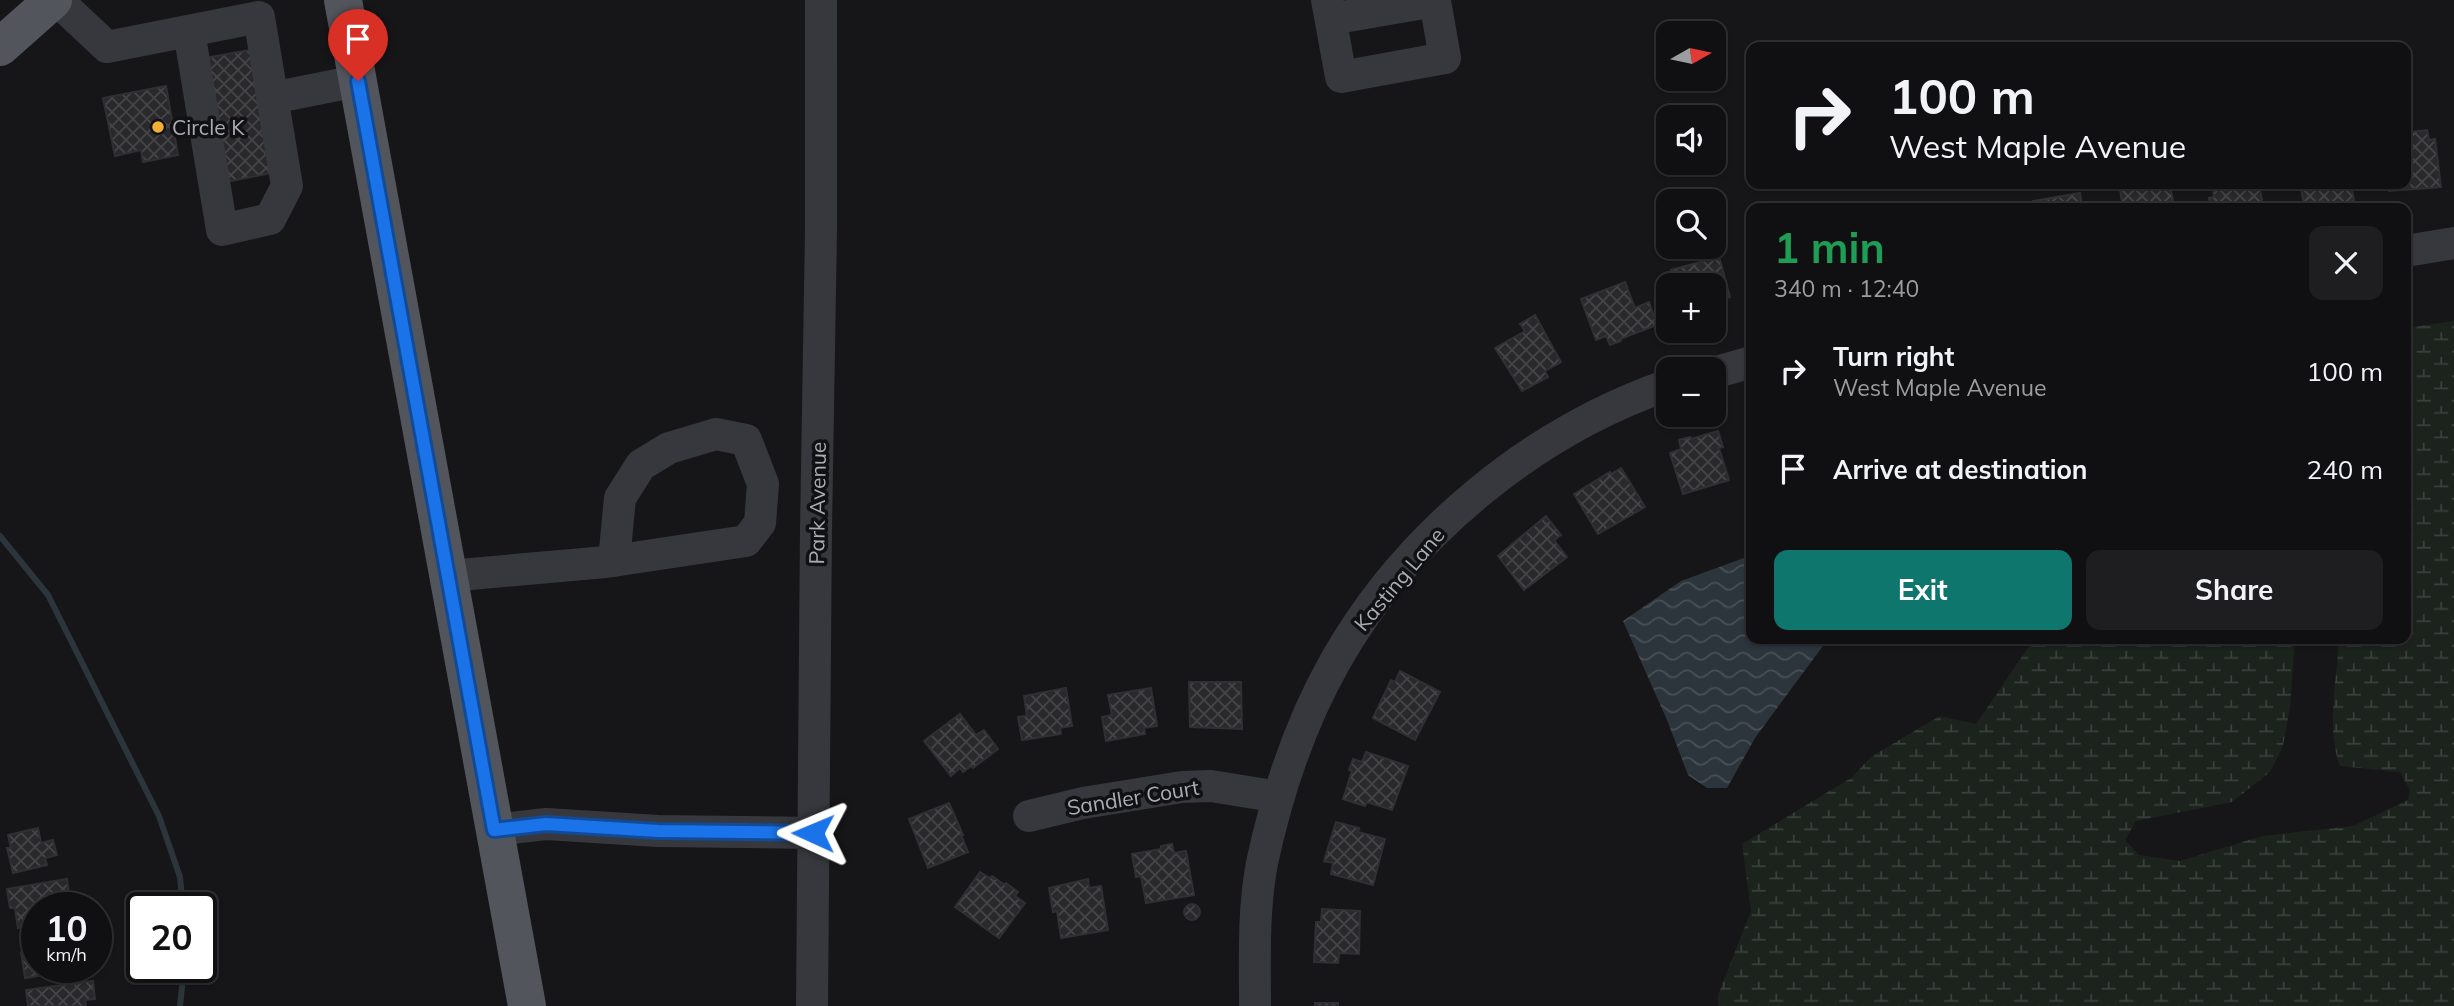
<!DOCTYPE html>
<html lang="en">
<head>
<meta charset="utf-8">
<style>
	:root { --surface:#101012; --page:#1e1e20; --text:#f1f3f6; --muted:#9c9d9f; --line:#303032; --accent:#0f766e }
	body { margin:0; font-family:Mulish,sans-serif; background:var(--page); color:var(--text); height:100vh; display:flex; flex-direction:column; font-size:26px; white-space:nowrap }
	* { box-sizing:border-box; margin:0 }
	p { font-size:23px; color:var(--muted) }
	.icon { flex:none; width:38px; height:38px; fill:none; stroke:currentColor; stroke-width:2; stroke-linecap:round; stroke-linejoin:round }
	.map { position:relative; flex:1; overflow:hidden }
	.side { position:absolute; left:1746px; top:203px; width:665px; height:441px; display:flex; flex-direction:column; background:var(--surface); border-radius:14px; box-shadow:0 2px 5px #0004,0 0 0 2px var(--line) }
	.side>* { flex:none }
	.hud { position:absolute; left:1746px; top:42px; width:665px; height:147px; border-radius:14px; box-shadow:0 2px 5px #0004,0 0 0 2px var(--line); background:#101012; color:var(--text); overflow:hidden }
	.needle { width:46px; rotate:81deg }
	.fabs { position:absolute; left:1656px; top:21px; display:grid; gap:14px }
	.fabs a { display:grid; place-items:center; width:70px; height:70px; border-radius:14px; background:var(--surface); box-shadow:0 2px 5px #0004,0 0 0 2px var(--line); font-size:35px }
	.speed { position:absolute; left:21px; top:892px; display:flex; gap:14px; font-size:35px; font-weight:700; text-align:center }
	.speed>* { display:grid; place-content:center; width:91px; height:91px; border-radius:50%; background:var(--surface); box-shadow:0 2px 5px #0004,0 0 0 2px var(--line); line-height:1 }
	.speed small { font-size:18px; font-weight:400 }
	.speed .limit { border:4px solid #111; border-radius:10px; background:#fff; color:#111 }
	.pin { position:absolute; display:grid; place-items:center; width:60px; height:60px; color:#fff; margin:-72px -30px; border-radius:50% 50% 50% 0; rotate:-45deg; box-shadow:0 0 7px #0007 }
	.pin .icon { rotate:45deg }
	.me { position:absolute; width:77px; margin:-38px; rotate:271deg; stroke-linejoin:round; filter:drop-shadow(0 0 5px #0008) }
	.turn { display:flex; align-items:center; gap:24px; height:147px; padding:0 28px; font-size:32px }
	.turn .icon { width:91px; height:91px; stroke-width:2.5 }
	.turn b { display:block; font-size:49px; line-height:60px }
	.round { display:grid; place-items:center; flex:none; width:74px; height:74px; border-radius:14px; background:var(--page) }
	.headline { display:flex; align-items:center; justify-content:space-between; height:119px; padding:0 28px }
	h1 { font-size:42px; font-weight:700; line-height:52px; color:#1e9e55 }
	.cta { display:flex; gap:14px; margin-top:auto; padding:14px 28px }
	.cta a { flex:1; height:80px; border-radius:14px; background:var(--accent); color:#fff; font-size:28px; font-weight:700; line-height:80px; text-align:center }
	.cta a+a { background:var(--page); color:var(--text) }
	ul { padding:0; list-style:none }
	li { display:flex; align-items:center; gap:21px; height:98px; padding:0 28px }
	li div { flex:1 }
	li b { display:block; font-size:26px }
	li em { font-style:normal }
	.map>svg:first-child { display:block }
	.wetland { fill:url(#wetland-marsh) }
	.water { fill:url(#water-waves) }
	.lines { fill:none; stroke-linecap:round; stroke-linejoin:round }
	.stream { stroke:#2c353c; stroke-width:6 }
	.building { fill:url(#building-cross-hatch); stroke:#303034; stroke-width:2 }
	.minor { stroke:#37383d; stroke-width:32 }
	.major { stroke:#53555c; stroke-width:38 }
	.route-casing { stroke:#114b97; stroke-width:18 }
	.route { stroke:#1a73e8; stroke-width:12 }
	.poi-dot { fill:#f2b134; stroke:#111113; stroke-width:2.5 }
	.labels { text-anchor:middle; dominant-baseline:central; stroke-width:7; stroke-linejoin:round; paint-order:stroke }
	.poi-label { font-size:21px; fill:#a8adb8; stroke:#111113; text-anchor:start }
	.street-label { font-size:21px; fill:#a8adb8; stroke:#111113 }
</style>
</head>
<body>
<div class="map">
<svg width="2454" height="1006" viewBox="0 0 2454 1006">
	<defs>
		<pattern id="wetland-marsh" width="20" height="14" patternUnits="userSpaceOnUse" patternTransform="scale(1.75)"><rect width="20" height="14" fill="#1c231d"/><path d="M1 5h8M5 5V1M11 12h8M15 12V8" fill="none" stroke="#3a403c"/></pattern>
		<pattern id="water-waves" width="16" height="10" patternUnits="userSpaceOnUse" patternTransform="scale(1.75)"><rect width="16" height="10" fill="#2c353c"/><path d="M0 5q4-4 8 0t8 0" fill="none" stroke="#485056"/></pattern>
		<pattern id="building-cross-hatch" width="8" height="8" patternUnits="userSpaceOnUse" patternTransform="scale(1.75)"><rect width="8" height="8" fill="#29292c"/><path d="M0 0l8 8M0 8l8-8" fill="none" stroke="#454548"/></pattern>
	</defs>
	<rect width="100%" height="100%" fill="#161618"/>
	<path class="wetland" d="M2454 321V1006H1718V995L1751 911 1742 844 1851 778 1872 756 1940 716 1976 724 2034 639H2295L2290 707 2283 746 2270 772 2232 802 2136 821 2125 840 2139 855 2180 861 2262 836 2353 826 2408 800 2410 790 2400 772 2340 766C2326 731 2337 676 2339 639H2406V328Z"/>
	<path class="water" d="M1752 555V639H1828L1755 738 1727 788H1707L1688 775 1667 720 1623 621 1681 581Z"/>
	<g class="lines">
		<path class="stream" d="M0 536 48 595 159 816 180 877 183 908
			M180 1006 184 968"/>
	</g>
	<path class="building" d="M250 50 271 173 226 182 205 58Z
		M166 86 178 155 143 162 141 150 115 156 103 98Z
		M2427 130 2429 140 2435 139 2441 187 2389 191 2388 184H2406V144H2412L2410 132Z
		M2119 184H2134L2135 186 2170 184 2174 208H2123Z
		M2212 184H2259L2263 206 2210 208 2209 198 2214 197Z
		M2300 184H2351L2354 201 2323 206V201L2304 204Z
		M2080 193 2082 208H2034L2033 201Z
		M1717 249 1730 297 1722 299 1723 303 1713 306V285H1675L1671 270 1704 261 1701 253Z
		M1625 282 1635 308 1649 302 1657 325 1620 339 1621 341 1610 345 1606 336 1596 340 1581 299Z
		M1535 315 1561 362 1545 371 1548 377 1522 391 1495 348 1525 331 1520 324Z
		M1718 431 1723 447 1719 448 1729 480 1683 494 1670 453 1681 449 1679 440 1690 437 1691 439Z
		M1621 468 1645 507 1598 534 1574 494 1610 472 1611 474Z
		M1546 516 1561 535 1554 540 1567 557 1524 590 1498 556Z
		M1400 671 1440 692 1415 740 1373 718 1391 680 1395 682Z
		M1189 682H1241L1242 729 1190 727Z
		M1066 688 1072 726 1060 728 1061 734 1022 740 1018 717 1027 716 1024 696Z
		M1151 688 1157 726 1144 728 1145 734 1106 741 1102 717 1112 715 1108 695Z
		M960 714 976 735 984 730 998 749 973 768 971 766 963 772 960 768 951 776 924 741Z
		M1366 752 1408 766 1392 810 1367 802 1365 806 1343 799 1352 771 1349 770 1353 759 1362 762Z
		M949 803 963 835H961L968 852 928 868 909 819Z
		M1336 822 1359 828 1358 832 1385 839 1373 885 1331 874 1333 863 1324 861Z
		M38 828 41 843 53 840 57 855 45 858 47 865 13 873 7 848H11L8 835Z
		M1172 844 1174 853 1186 851 1194 895 1146 903 1141 876 1136 877 1132 854 1161 849V846Z
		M980 872 990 878 992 876 1005 885 1006 883 1018 892 1015 896 1025 903 999 938 955 907Z
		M67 879 69 895 74 894 76 908H37V925L18 928 15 908H10L7 889Z
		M1088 879 1089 888 1101 886 1108 930 1061 938 1057 911 1053 912 1049 888Z
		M1184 912a8 8 0 1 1 16 0a8 8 0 1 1-16 0Z
		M1322 909 1360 911 1359 954 1339 953 1338 963 1314 962 1316 922H1321Z
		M37 937V968H62V972L25 978 21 952 26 951 24 939Z
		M93 981 95 999 85 1000 86 1006H28L26 990Z
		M1315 1003H1338V1006H1315Z"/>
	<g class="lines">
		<path class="minor" d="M57 0 107 47 259 17 287 186 270 219 222 230 189 31
			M1327 0 1341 77 1445 58 1435 1 1331 19
			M272 98 357 81
			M2406 251 2454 243
			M1713 373 1752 362
			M448 576 606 562 746 541 760 523 763 484 746 440 716 434 669 448 641 465 620 498 614 561
			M1029 816 1083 803 1182 787 1211 786 1279 797
			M494 830 546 824 658 831 813 833
			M812 1006 816 529 821 229V0
			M1255 1006C1255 959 1253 910 1262 863 1277 793 1300 723 1336 660 1407 535 1532 432 1668 385"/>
		<path class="major" d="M343 0 527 1006
			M0 47 53 0"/>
	</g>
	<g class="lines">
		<defs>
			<path id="route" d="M358 81 494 830 546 824 658 831 813 833"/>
		</defs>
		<use href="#route" class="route-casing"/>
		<use href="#route" class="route"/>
	</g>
	<circle class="poi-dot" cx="158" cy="127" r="7"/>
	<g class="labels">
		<g class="poi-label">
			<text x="172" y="127">Circle K</text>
		</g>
		<g class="street-label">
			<text transform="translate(817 503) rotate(-89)">Park Avenue</text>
			<text transform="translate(1399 579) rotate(-50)">Kasting Lane</text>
			<text transform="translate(1133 797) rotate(-9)">Sandler Court</text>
		</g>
	</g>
</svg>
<div class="fabs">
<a><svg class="needle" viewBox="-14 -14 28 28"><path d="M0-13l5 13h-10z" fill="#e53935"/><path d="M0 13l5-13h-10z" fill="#9c9d9f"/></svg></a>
<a><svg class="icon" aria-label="sound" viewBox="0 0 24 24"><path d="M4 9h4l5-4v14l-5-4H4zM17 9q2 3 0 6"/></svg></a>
<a><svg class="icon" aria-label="search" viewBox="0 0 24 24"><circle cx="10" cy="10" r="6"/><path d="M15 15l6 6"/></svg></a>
<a>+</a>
<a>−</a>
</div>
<div class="speed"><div>10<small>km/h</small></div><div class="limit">20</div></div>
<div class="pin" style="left:358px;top:81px;background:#d93025"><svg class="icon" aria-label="arrive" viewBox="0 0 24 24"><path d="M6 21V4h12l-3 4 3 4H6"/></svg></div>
<svg class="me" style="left:813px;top:833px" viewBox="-20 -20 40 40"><path d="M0-17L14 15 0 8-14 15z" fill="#1a73e8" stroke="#fff" stroke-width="4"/></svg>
<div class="hud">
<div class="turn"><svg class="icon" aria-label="right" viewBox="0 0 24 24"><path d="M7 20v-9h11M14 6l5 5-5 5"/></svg><div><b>100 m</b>West Maple Avenue</div></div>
</div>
<section class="side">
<div class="headline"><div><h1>1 min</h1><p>340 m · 12:40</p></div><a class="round"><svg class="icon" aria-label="close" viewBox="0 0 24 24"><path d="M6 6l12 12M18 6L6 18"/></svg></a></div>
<ul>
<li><svg class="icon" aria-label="right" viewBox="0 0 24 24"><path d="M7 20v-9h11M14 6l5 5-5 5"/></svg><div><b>Turn right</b><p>West Maple Avenue</p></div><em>100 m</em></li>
<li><svg class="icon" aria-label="arrive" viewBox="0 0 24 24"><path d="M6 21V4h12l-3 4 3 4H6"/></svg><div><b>Arrive at destination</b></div><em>240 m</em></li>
</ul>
<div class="cta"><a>Exit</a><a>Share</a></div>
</section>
</div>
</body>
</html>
